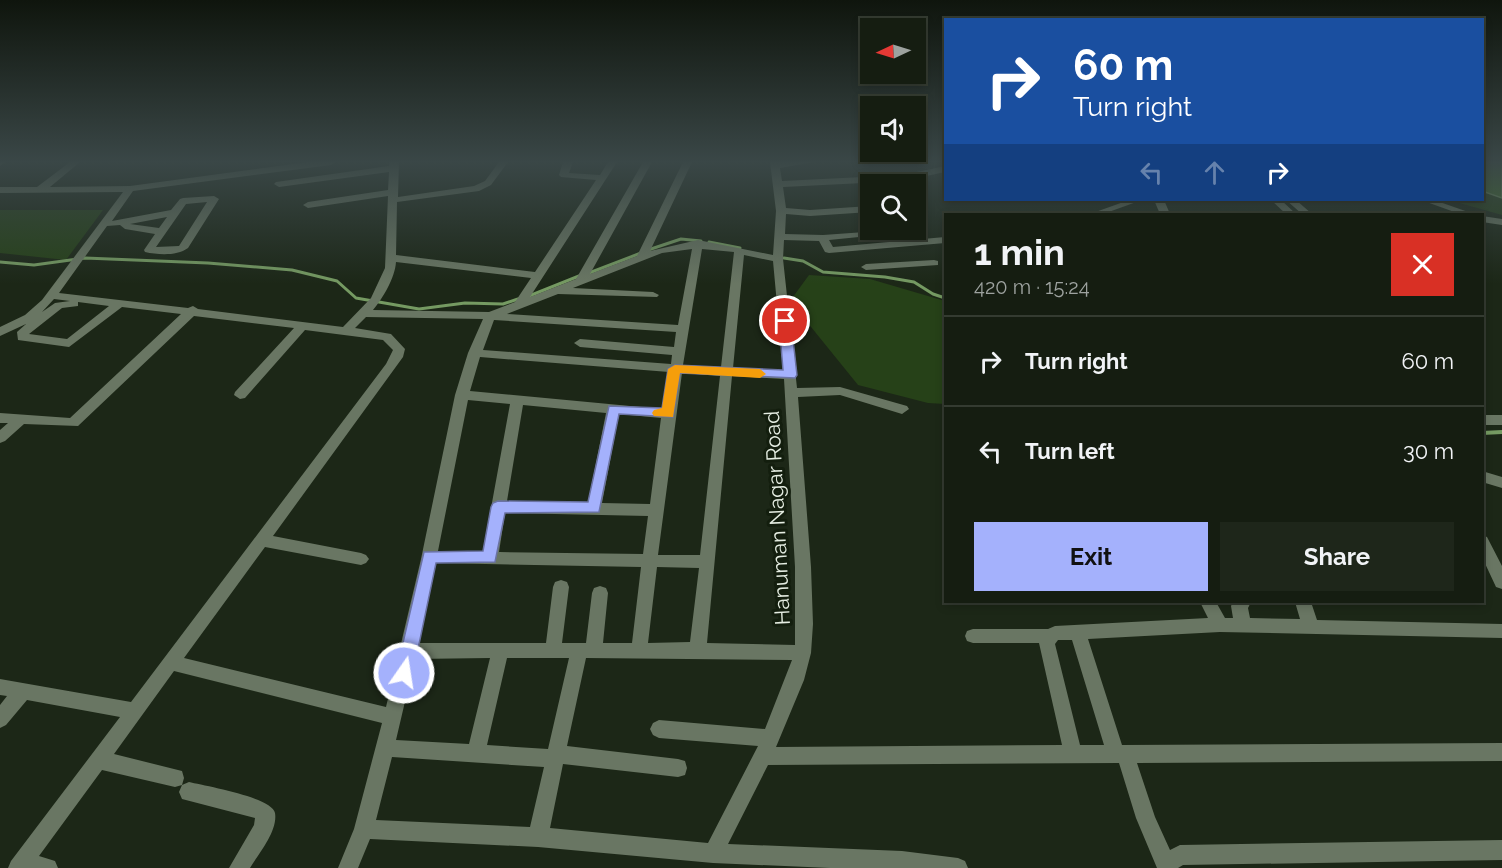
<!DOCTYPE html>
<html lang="en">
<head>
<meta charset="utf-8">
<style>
	:root { --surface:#151d11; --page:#1e261a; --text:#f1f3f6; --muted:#9da29f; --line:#343b31; --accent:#a4b1fc }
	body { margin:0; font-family:Raleway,sans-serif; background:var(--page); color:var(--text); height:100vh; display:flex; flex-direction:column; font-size:22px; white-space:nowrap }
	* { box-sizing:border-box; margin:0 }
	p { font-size:20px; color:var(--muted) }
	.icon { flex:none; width:33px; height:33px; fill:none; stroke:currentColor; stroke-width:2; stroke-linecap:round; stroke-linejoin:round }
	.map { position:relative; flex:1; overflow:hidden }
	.drawer { position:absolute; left:944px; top:213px; width:540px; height:390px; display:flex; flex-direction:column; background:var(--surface); border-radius:0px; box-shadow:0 3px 9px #0003,0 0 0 2px var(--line) }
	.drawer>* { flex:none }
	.banner { position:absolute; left:944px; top:18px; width:540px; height:183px; border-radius:0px; box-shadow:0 3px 9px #0003,0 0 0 2px var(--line); background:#1a4fa0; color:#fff; overflow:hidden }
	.needle { width:39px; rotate:266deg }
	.controls { position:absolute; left:860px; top:18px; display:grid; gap:12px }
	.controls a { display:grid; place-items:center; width:66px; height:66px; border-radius:0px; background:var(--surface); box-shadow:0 3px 9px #0003,0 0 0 2px var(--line); font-size:30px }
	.pin { position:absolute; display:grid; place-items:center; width:51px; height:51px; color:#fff; margin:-26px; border:3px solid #fff; border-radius:50%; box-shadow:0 2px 6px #0007 }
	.me { position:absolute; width:66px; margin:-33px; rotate:13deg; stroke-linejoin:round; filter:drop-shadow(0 0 4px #0008) }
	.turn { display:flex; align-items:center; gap:21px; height:126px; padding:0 30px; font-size:27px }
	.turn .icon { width:78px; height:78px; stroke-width:2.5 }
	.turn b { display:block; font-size:42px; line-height:51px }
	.lanes { display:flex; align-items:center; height:57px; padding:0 30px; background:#0003; justify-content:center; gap:30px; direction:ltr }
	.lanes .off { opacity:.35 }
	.round { display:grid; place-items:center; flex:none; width:63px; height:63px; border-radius:0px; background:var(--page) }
	.overview { display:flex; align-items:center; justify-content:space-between; height:102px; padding:0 30px }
	h1 { font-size:36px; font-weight:700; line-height:45px }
	.cta { display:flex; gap:12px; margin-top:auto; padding:12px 30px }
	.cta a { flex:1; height:69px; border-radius:0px; background:var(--accent); color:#111; font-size:24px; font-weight:700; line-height:69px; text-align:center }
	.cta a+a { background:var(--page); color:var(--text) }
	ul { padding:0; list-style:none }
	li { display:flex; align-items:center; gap:18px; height:90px; padding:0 30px; border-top:2px solid var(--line) }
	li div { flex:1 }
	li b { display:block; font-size:22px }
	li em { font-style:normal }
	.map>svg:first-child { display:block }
	.green { fill:#264118 }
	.water { fill:#45762b; stroke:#759a62; stroke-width:1.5 }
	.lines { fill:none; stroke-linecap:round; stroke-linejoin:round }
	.stream-far1 { stroke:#759a62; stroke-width:3 }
	.stream { stroke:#759a62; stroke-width:4 }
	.street { fill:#697663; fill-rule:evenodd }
	.route { fill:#a4b1fc; stroke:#6b73a4; stroke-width:1.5 }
	.slow { fill:#f59e0b }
	.labels { text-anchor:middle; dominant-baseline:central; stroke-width:6; stroke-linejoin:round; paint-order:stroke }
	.street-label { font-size:21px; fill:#e5ede2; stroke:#131e0e }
</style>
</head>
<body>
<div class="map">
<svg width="1502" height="868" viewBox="0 0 1502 868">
	<rect width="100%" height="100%" fill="#1c2717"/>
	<path class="green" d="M1482 162H1502V215L1449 200H1482Z
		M0 210H103L66 260 0 253Z
		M809 275 870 279 945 301V404L928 403 858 385 790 301Z"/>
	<path class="water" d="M1482 162H1502V198L1482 191Z"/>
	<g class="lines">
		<path class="stream-far1" d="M709 242 740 248
			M648 250 681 239 701 241
			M784 258 803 261 823 272 885 277 914 282 933 294 945 298
			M0 262 34 265 85 258 208 263 292 270 337 281 356 298 419 309 465 303 503 304 518 299
			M589 273 641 253
			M529 296 579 276"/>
		<path class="stream" d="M1482 433 1502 432"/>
		<path class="street" d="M0 162H5L0 166Z
			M70 162H80L50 187 130 186 308 162H335L331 165 133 191 112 221 171 210 180 199 183 198 214 196 219 199 188 248C177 256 159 255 145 252L144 250 155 234 125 229 120 225 107 226 59 293 188 308 193 306 198 309 343 327 371 298 385 268 388 196 308 208 303 205 308 202 388 190 389 172 279 187 274 184 276 182 389 166V162H399L398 197 474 186 485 181 499 162H508L491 185 479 191 397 202 396 255 535 272 596 180 561 177 559 175 563 162H573L569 173 600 175 608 162H617L530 297 576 279 643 162H652L590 274 637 256 683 162H692L650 251 698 240 773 255 776 211 770 162H814L780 168 782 181 903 175 945 166V172L903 181 783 187 786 208 810 210 870 206V212L810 216 786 214 785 234 823 235 893 230V233L889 234 829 240 833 247 945 237V243L829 253 825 252 819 241 784 240 783 259 797 388 840 387 907 406 909 409 902 414 840 395 798 397 811 567 813 624 811 653 804 680 776 747 1062 745 1039 643H973L967 641 965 636 967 631 973 629H1048L1055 626 1208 618 1200 602H1216L1225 618H1233L1231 606 1233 602H1251L1248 608 1250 618 1300 619 1295 602H1311L1317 620 1502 624V638L1220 632 1088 639 1122 745 1502 743V761L1137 763 1155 817 1170 850 1180 845 1502 840V860L1183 865 1178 868H1157L1136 818 1119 763 768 765 728 844 902 851 958 858 965 861 968 868H830L713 863 538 847 370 839 358 868H338L354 829 382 723 174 671 114 754 182 771 184 778 182 785 175 787 102 770 39 856 55 861 58 868H8L11 861 120 717 27 700 6 725 0 728V705L7 696 0 695V679L131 702 386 364 393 350 383 340 305 330 245 398 240 399 234 395 235 392 294 328 194 316 78 426 24 424 5 441 0 443V430L8 423H0V413L70 418 181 314 122 307 69 347 18 340 17 332 26 324 0 336V327L25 315 42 300 123 192 0 193V187H37ZM207 202 179 246 156 247 186 204ZM167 217 159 228 130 224ZM692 249 678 325 507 314 558 294 657 297 659 295 653 292 573 288 662 253ZM702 249 734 252 721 367 683 365ZM744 255 773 261 783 370 733 368ZM396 262 531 278 515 302 489 312 373 310C383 298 395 278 396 262ZM54 299 70 301 55 303 42 312ZM78 302 109 306 67 339 29 334 62 308 78 306ZM366 317 483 319 468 353 455 395 421 559 386 707 184 658 265 547 361 565 366 563 369 559 366 555 361 553 273 536 403 357 405 349 391 334 355 328ZM494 320 676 332 674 347 580 339 574 343 580 347 672 355 671 364 483 350ZM480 357 669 372 662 409 470 391ZM682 373 720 376 700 555H658ZM732 376 784 379 795 567V645L707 643ZM468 400 510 404 483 552 438 551ZM523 405 606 413 588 503 507 501ZM619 414 661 418 650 504 602 503ZM505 513 648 516 643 554 499 552ZM436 563 641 567 632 643H603L608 593 606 588 600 586 594 588 592 593 586 643H562L569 587 567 582 561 580 555 582 553 587 546 643H419ZM657 567 699 568 690 642 648 643ZM1058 640H1072L1104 745H1080L1055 644ZM490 658 469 744 396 740 415 659ZM507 658H569L548 749 487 745ZM586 658 792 660 765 729 659 720 653 723 650 729 653 735 659 738 758 746 708 843 550 828 563 764 678 777 685 775 687 768 685 761 678 759 567 746ZM392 757 544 767 530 827 376 820Z
			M1129 200H1142L1103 214H1090Z
			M1154 200H1164L1170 214H1160Z
			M1271 200H1281L1296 214H1286Z
			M1286 200H1296L1312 214H1302Z
			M1421 200H1434L1474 214H1460Z
			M915 203H923L928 206 923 209H915Z
			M1482 216 1502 219V225L1482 222Z
			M934 260 938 261V265L866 270 861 267 866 264Z
			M1482 415H1502V425H1482Z
			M1482 471 1502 477V488L1482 482Z
			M1482 535 1487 537 1502 566V589L1496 587 1482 557Z
			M189 782C205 786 272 797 275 813 278 831 259 853 250 868H229L254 825 255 818 182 799 179 792 182 785Z"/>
	</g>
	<linearGradient id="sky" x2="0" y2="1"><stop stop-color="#0f150d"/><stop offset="0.57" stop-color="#3a4747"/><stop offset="1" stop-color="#3a4747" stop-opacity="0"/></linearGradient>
	<rect width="1502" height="284" fill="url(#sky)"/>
	<path class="route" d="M785 317 791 321 797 375 795 378 680 373 673 417 619 414 599 512 505 513 495 562 436 563 413 673 411 678 404 681 398 678 396 673 424 552 483 551 491 507 493 503 498 501 588 502 609 406 662 408 668 369 675 365 783 370 779 321Z"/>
	<path class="slow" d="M675 365 760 369 766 374 760 378 680 373 673 417 654 416 652 413 654 410 662 408 668 369Z"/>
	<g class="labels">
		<g class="street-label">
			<text transform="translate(777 518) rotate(-93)">Hanuman Nagar Road</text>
		</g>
	</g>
</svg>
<div class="controls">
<a><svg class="needle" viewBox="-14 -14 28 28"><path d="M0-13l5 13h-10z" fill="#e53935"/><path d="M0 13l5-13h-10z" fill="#9da29f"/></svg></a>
<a><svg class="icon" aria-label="sound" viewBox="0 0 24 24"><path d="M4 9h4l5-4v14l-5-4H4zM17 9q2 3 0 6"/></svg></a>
<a><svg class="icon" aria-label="search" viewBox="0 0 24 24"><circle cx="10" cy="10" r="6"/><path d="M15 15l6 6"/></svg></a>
</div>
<div class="pin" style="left:785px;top:321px;background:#d93025"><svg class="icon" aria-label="arrive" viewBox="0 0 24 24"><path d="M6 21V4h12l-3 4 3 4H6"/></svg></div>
<svg class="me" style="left:404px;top:673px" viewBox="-20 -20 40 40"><circle r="17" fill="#a4b1fc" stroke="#fff" stroke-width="3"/><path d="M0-11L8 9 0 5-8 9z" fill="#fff"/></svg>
<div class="banner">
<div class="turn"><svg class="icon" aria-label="right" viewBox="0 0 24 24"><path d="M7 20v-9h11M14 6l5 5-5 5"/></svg><div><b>60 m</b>Turn right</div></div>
<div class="lanes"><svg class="icon off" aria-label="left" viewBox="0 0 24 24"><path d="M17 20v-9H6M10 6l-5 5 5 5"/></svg><svg class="icon off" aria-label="ahead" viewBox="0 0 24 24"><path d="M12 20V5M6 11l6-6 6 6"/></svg><svg class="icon" aria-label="right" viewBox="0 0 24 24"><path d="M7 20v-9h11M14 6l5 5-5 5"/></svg></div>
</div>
<section class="drawer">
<div class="overview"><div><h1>1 min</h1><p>420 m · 15:24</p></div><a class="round" style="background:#d93025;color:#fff"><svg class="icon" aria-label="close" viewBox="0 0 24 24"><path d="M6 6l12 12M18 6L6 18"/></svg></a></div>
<ul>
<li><svg class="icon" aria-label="right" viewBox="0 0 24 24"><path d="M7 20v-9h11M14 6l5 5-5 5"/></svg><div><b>Turn right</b></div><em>60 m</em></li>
<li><svg class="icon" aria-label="left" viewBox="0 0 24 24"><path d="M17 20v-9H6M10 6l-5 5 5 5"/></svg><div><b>Turn left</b></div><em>30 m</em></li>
</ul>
<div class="cta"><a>Exit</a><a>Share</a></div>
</section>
</div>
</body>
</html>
